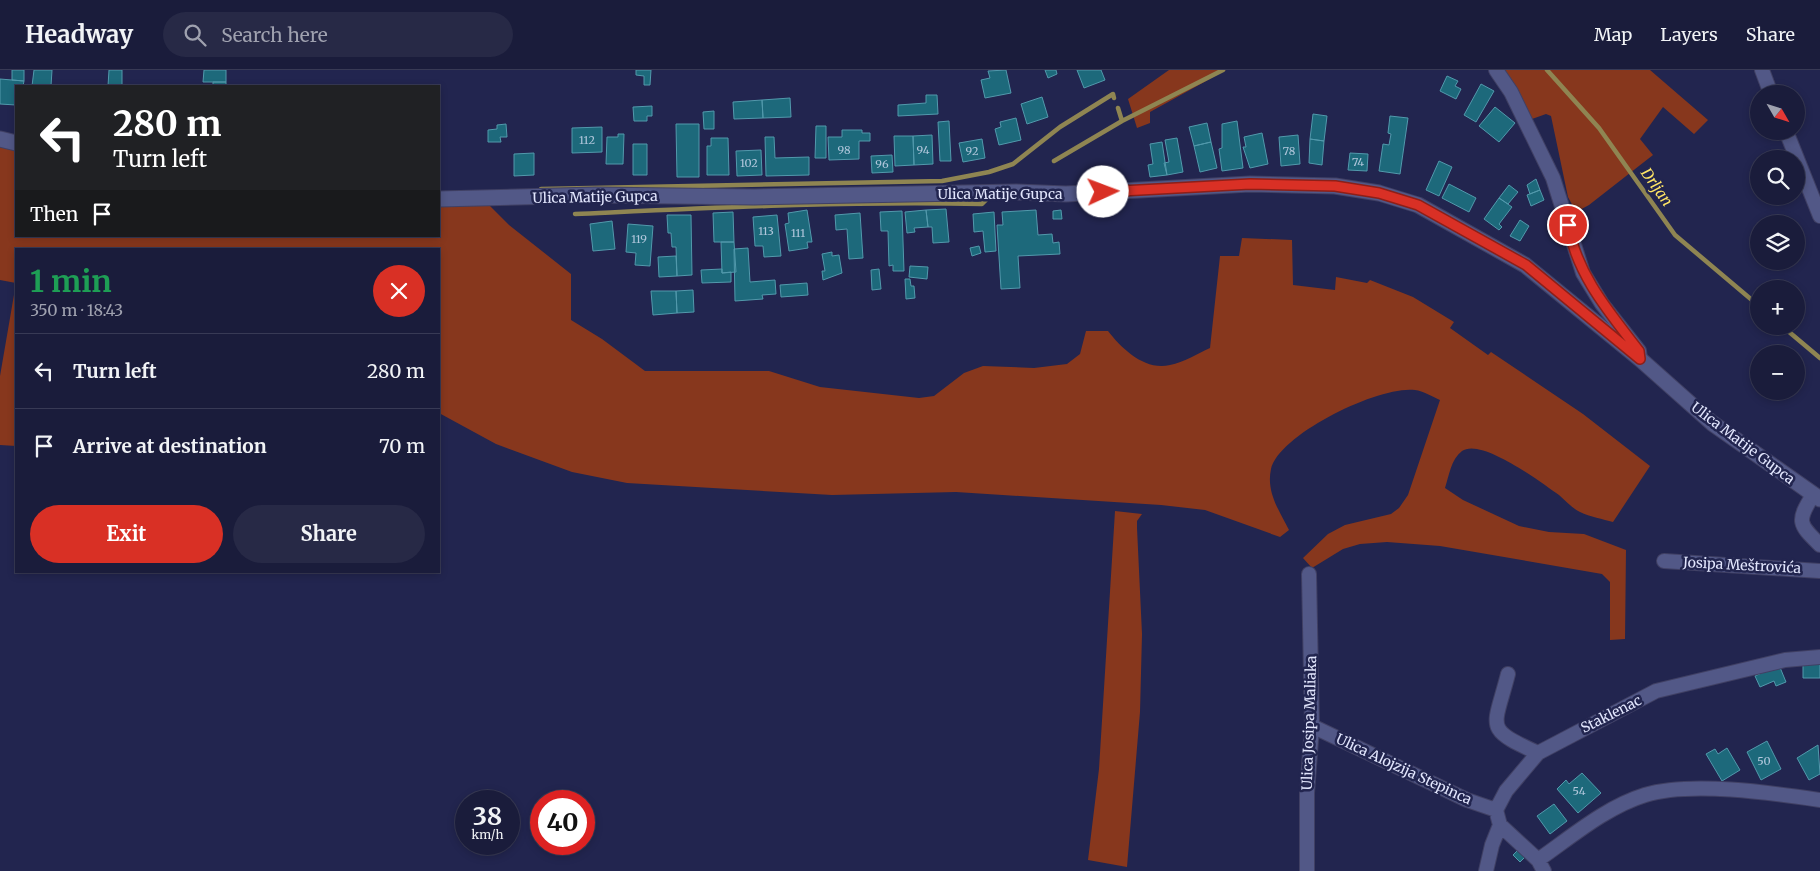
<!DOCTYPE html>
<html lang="en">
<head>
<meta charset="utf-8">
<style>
	:root { --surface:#1a1c3b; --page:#272946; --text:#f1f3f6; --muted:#9fa1af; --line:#383a55; --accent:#d93025 }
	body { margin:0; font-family:Merriweather,serif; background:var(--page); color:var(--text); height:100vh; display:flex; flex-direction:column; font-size:19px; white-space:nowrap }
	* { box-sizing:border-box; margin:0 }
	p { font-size:16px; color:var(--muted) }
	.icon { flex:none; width:28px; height:28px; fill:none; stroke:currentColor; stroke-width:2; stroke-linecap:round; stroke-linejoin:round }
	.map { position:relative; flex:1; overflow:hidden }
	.details { position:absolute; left:15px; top:178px; width:425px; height:325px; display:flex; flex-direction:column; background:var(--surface); border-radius:0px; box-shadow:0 2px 8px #0003,0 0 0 1px var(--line) }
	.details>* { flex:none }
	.top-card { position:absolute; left:15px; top:15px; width:425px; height:152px; border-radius:0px; box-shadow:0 2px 8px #0003,0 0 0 1px var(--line); background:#202124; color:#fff; overflow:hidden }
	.needle { width:32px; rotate:129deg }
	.buttons { position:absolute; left:1750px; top:15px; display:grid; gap:10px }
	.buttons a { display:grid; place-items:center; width:55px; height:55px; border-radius:50%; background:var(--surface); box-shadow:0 2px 8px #0003,0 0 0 1px var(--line); font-size:25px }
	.speed { position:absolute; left:455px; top:720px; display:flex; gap:10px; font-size:25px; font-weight:700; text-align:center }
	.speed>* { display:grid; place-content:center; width:65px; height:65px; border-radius:50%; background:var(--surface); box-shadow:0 2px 8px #0003,0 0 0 1px var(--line); line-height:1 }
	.speed small { font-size:12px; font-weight:400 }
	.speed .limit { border:8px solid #d22; background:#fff; color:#111 }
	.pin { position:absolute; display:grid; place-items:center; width:42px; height:42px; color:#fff; margin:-21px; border:2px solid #fff; border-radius:50%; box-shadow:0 1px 5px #0007 }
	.me { position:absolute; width:55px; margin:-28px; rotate:88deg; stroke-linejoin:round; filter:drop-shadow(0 0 4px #0008) }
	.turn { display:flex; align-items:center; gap:18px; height:105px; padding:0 15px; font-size:22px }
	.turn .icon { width:65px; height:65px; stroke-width:2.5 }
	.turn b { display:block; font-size:35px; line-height:42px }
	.then { display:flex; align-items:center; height:48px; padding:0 15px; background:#0003; gap:10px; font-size:19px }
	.round { display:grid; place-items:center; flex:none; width:52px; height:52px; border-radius:26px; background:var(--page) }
	.overview { display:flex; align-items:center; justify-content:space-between; height:85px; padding:0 15px }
	h1 { font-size:30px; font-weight:700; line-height:38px; color:#1e9e55 }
	.cta { display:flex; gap:10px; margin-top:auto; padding:10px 15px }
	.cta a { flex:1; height:58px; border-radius:30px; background:var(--accent); color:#fff; font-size:20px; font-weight:700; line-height:58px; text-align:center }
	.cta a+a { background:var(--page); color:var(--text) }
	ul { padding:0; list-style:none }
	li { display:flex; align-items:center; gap:15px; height:75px; padding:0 15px; border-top:1px solid var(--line) }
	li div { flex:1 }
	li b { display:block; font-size:19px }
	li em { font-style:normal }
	header { display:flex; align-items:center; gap:30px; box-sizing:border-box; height:70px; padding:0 25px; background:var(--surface); border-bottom:1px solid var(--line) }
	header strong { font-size:24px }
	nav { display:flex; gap:28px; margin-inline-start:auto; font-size:18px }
	.search { width:350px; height:45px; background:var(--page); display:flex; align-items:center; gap:12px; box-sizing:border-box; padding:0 18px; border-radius:28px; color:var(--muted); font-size:19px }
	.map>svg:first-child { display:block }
	.green { fill:#87371d }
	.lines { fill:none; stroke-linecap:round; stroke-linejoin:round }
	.stream { stroke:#8f8552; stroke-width:4.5 }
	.building { fill:#1d697b; stroke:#5299ac }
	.minor-casing { stroke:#404064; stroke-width:16 }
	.tertiary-casing { stroke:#404064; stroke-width:17 }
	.minor { stroke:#525887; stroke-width:14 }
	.tertiary { stroke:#525887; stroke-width:15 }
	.route-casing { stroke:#8d1f18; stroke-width:12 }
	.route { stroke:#d93025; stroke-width:9 }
	.labels { text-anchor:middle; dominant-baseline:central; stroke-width:5; stroke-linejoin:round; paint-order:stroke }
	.number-label { font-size:11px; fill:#b1c7dc }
	.street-label { font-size:14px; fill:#e2e6fd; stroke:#22254f }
	.water-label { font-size:15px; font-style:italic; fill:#ffe565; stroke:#22254f }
</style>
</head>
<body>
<header>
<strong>Headway</strong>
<div class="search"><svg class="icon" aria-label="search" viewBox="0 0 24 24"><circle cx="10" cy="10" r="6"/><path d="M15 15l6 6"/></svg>Search here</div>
<nav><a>Map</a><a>Layers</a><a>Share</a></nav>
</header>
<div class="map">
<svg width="1820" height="801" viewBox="0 0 1820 801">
	<rect width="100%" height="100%" fill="#22254f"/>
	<path class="green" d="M1169 0H1226L1150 42V53L1137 58 1128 29Z
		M1501 0H1650L1708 50 1694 64 1663 37 1640 69 1653 85 1589 135 1576 142 1568 127 1551 46 1546 44 1532 49Z
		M0 74 16 77V166H439V136L489 135 509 155 571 204V250L602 269 645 301H769L820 317 919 328 934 326 964 303 983 296 1034 298 1067 294 1080 284 1086 261H1108C1122 279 1145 301 1170 295 1184 292 1197 284 1210 278L1220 186H1239L1242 168 1292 170 1293 215 1335 220 1336 207 1367 213 1370 210 1413 227 1454 252 1450 258 1488 285 1491 282 1583 344 1650 396 1613 452C1603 449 1590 447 1580 442 1573 439 1566 431 1559 425 1542 413 1481 367 1462 381 1451 389 1449 406 1445 418L1463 430 1519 456 1549 462 1584 464 1626 480 1625 569 1610 570V512L1602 504 1440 476 1387 472 1360 474 1343 479 1312 498 1303 488 1328 464 1345 455 1391 444 1399 438 1408 425 1440 330C1433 327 1423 321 1415 320 1380 315 1279 364 1271 399 1266 422 1279 440 1289 460L1280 467 1205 440 1161 435 956 422 832 425 627 413 572 402 496 374 439 343V179H16V213L0 210Z
		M15 219H16V376L0 375V306Z
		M1115 441 1142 444 1137 451V458L1142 564 1140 642 1127 797 1088 790 1099 699Z"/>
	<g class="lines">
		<path class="stream" d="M1547 0 1599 58 1675 165 1759 236
			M1118 38 1122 51
			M1054 91 1122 51 1223 0
			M541 119 942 111 989 102 1013 94 1060 57 1113 24 1114 28
			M575 144C710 138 846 131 982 134L986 130
			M1782 256 1820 288"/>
	</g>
	<path class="building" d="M12 0H24V11L12 10Z
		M34 0H52L51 16H32Z
		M109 0H122V16H108Z
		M204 0H226V12H203Z
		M636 0H651L650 15H644V6L636 5Z
		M1006 0 1011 23 985 28 981 10 990 8 988 1Z
		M1045 0H1056L1057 4 1048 8Z
		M1077 0H1101L1105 10 1084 18Z
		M1447 6 1458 11 1455 16 1461 19 1456 29 1440 21Z
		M0 9 24 11 23 16H16V35L0 34Z
		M213 12H226V16H213Z
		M1481 14 1494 21 1476 52 1464 45Z
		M926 25H937L938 44 898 46V35L926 33Z
		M1042 27 1048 47 1027 54 1021 34Z
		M790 28 791 47 763 48 762 30Z
		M762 30 763 48 734 49 733 32Z
		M652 36V46H647V51H634L633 37Z
		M1495 37 1515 53 1499 72 1479 56Z
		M714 41V59H704L703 42Z
		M1313 44 1327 46 1324 71 1310 69Z
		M1390 46 1408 48 1400 104 1379 101 1383 74 1389 75 1391 64 1388 63Z
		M1016 48 1021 70 999 75 995 59 1001 57 1000 52Z
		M949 51 951 91H940L938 52Z
		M1237 51 1243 98 1222 101 1219 79 1222 78V54Z
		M1207 53 1211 72 1194 76 1189 57Z
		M506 54 507 67H500L501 72H488V60L497 59V55Z
		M676 54H699V107H677Z
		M816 56H826V88H815Z
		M602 57V82L572 83V58Z
		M842 60H862V63H870V71H859V89L829 90 828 67H842Z
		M1262 63 1268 94 1250 98 1243 77H1246L1244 67Z
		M618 64H624L623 94H606L607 67H618Z
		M932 65 933 94 914 95 913 66Z
		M1298 65 1300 94 1281 96 1279 67Z
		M894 66H913L914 95 895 96Z
		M765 67H774L775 88 809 87V105L766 106Z
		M711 68H728L729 105H707V76H711Z
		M1177 68 1183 102 1167 105 1164 93 1169 92 1165 70Z
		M982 69 985 88 963 92 959 73Z
		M1310 69 1324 71 1322 95 1309 93Z
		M1162 72 1167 105 1150 107 1148 95 1153 94 1150 74Z
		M1211 72 1217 98 1200 102 1194 76Z
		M633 74H647V105H633Z
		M761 80 762 105 737 106 736 81Z
		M534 83V105L514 106V84Z
		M1350 83 1368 84 1367 101 1348 100Z
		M892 85 893 102 872 103 871 86Z
		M1439 91 1452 97 1439 126 1426 120Z
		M1536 109 1540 120 1530 124 1527 115Z
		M1449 114 1476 128 1469 142 1442 128Z
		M1509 115 1518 122 1508 134 1499 128Z
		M1540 120 1544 130 1531 136 1527 125Z
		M1499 128 1512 137 1499 154 1502 157 1499 160 1484 149Z
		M946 139 949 172 933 173 932 157H928L926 140Z
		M807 140 812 172H807L808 178 789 181 785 154 789 153 788 143Z
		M926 140 928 157 914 158 915 162 907 163 905 142Z
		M1036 140 1038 165 1052 164 1053 173 1059 172 1060 184 1018 186 1020 218 1001 219 997 155H1003L1002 142Z
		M1061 140 1062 149H1053V141Z
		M902 141 904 201H893V195L889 196 888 161H881L880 142Z
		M733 142 734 172H714L713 143Z
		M994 142 996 181 985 182 983 161 974 162 973 144Z
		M860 143 863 188 849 189 847 159 836 160 835 145Z
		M667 145H691L692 205 677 206 676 177H672L671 163H668Z
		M777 145 781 186 764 187 763 176H755L753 147Z
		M1520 150 1529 156 1520 171 1510 166Z
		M612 151 615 179 593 181 590 154Z
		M628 154 653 156 650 196 635 195 636 183 626 182Z
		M721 172H734L736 202 722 203Z
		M979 176 981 183 972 186 970 178Z
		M748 178 750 212 775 210 776 224 762 225 763 229 735 231 734 179Z
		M832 182V186L839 185 842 203 823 210 822 201H825L822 184Z
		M676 186 677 206 659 207 658 187Z
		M910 196 928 197 927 209 909 207Z
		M722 199V203L731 202V212L702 213 701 200Z
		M879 199 881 219 872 220 871 200Z
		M905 209H910L911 216H914L915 228 906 229Z
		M807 213 808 225 781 227 780 215Z
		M693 220 694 242 677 243 676 221Z
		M651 221H676L677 243 653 245Z
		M1803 594H1820V608H1803Z
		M1779 595 1786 612 1776 616 1774 611 1760 617 1755 606Z
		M1767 671 1781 699 1761 710 1747 682Z
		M1818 675 1820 704 1809 710 1797 688Z
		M1727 678 1740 700 1722 711 1706 684 1715 679 1718 684Z
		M1582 703 1601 723 1578 743 1557 719 1566 710 1569 714Z
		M1554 734 1567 751 1550 764 1537 746Z
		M1519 779 1526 786 1520 792 1513 785Z"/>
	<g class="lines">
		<defs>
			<path id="minor" d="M1496 0 1511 22 1553 108 1583 203 1602 234 1639 281 1640 289
				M1762 0 1771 24
				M1786 61 1820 146
				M1813 425C1796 452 1799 454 1820 475
				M1664 491 1820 501
				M1508 604C1494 659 1483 658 1538 683
				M1312 656 1467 730 1496 740
				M1500 755 1538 790C1571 767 1606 737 1645 725 1691 711 1772 723 1820 730
				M1538 790 1544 801
				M1307 801V723L1312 656 1309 504
				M1486 801 1492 775 1500 755 1496 740 1506 721 1538 683 1656 621 1785 590 1820 587"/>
			<path id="tertiary" d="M0 69 16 73
				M439 129 596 125 754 127 1016 122 1066 124 1250 114 1335 116 1379 123 1418 135 1525 195 1640 289 1712 353 1820 429"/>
		</defs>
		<use href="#minor" class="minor-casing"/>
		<use href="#tertiary" class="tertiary-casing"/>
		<use href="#minor" class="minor"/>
		<use href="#tertiary" class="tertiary"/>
	</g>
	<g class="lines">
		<defs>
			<path id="route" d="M1103 122 1250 114 1335 116 1379 123 1418 135 1526 195 1640 289 1639 281C1609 242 1577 205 1568 155"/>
		</defs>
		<use href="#route" class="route-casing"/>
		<use href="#route" class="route"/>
	</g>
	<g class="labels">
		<g class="number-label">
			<text x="587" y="70">112</text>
			<text x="844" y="80">98</text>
			<text x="923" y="80">94</text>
			<text x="972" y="81">92</text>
			<text x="1289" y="81">78</text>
			<text x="1358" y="92">74</text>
			<text x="749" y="93">102</text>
			<text x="882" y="94">96</text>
			<text x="766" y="161">113</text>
			<text x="798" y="163">111</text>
			<text x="639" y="169">119</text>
			<text x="1764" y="691">50</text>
			<text x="1579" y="721">54</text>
		</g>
		<g class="street-label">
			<text x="1000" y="124">Ulica Matije Gupca</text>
			<text transform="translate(595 127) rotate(-1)">Ulica Matije Gupca</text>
			<text transform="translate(1743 373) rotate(37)">Ulica Matije Gupca</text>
			<text transform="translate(1742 495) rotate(3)">Josipa Meštrovića</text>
			<text transform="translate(1611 644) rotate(-27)">Staklenac</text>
			<text transform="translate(1309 653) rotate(-88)">Ulica Josipa Maliaka</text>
			<text transform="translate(1404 699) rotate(25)">Ulica Alojzija Stepinca</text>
		</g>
		<g class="water-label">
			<text transform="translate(1657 117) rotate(55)">Drljan</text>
		</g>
	</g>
</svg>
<div class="buttons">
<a><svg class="needle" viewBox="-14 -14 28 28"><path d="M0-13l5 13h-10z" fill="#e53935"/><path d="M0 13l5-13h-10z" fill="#9fa1af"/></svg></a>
<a><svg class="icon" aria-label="search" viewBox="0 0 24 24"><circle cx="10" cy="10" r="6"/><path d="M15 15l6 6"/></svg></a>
<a><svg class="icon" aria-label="layers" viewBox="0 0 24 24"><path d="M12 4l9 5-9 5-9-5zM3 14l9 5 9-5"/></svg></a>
<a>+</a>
<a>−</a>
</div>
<div class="speed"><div>38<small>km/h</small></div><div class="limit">40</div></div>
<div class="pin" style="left:1568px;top:155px;background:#d93025"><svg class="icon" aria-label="arrive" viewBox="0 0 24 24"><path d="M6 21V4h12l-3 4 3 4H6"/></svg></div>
<svg class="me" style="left:1103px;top:122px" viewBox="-20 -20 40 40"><circle r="19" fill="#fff"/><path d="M0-13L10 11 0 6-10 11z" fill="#d93025"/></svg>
<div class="top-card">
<div class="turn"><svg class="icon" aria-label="left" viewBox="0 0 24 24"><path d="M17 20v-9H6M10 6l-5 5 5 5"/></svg><div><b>280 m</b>Turn left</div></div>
<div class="then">Then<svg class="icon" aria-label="arrive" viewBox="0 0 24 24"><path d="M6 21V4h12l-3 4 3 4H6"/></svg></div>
</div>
<section class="details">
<div class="overview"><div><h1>1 min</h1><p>350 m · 18:43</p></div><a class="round" style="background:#d93025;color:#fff"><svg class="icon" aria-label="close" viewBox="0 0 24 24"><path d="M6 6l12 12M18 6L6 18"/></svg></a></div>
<ul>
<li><svg class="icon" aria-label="left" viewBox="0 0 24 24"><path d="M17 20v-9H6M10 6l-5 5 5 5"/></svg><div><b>Turn left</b></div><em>280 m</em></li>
<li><svg class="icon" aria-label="arrive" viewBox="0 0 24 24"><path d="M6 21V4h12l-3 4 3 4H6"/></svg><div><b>Arrive at destination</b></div><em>70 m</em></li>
</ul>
<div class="cta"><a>Exit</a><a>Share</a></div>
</section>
</div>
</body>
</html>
